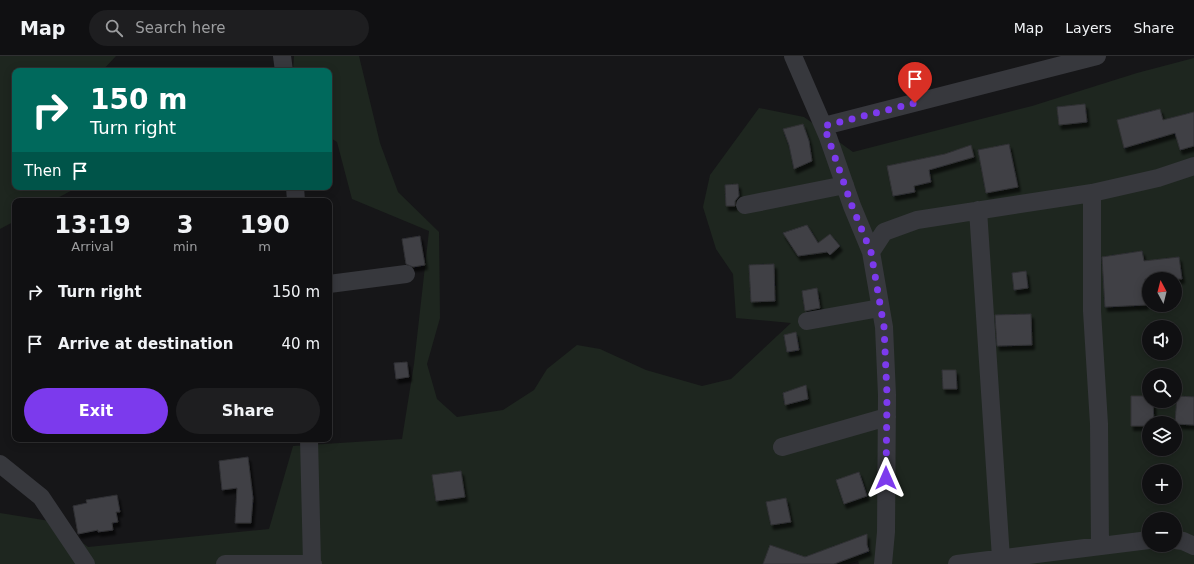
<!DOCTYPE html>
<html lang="en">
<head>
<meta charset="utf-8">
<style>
	:root { --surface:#101012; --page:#1e1e20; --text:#f1f3f6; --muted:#9c9d9f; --line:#303032; --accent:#7c3aed }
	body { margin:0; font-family:"DejaVu Sans",sans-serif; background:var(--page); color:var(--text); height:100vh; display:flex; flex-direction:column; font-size:15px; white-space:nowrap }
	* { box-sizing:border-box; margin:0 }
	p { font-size:13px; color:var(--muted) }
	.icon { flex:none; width:22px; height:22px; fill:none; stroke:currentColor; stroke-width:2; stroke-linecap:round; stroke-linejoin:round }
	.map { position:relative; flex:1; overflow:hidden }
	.panel { position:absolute; left:12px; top:142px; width:320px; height:244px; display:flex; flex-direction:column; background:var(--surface); border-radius:8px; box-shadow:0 2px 10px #0003,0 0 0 1px var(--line) }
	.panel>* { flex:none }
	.guide { position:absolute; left:12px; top:12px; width:320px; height:122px; border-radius:8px; box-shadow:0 2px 10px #0003,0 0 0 1px var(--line); background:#00695c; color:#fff; overflow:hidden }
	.needle { width:26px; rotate:353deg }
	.buttons { position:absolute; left:1142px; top:216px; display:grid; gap:8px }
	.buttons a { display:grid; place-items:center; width:40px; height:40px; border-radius:50%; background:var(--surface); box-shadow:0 2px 10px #0003,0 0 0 1px var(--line); font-size:20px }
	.pin { position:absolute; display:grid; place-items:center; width:34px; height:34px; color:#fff; margin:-41px -17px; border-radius:50% 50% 50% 0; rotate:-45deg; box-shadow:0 0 4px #0007 }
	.pin .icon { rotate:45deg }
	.me { position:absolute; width:44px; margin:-22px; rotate:0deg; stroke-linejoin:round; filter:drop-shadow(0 0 3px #0008) }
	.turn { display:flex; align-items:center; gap:14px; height:84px; padding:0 12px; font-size:18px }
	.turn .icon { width:52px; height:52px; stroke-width:2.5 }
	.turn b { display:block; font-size:28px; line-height:34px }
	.then { display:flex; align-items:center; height:38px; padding:0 12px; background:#0003; gap:8px; font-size:15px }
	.eta { display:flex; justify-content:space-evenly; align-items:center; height:68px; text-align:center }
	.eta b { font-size:24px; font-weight:600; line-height:28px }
	.cta { display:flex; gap:8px; margin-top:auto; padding:8px 12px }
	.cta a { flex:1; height:46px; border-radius:24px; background:var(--accent); color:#fff; font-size:16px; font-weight:600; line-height:46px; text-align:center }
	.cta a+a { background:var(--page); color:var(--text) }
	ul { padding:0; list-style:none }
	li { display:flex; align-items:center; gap:12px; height:52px; padding:0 12px }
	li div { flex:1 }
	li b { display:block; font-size:15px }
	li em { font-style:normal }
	header { display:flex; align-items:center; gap:24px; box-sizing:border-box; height:56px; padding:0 20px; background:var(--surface); border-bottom:1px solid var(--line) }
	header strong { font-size:19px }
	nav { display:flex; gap:22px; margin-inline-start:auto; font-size:14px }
	.search { width:280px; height:36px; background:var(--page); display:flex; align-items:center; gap:10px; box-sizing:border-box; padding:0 14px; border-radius:22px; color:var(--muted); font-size:15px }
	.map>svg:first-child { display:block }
	.green { fill:#1e261f; fill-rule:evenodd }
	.building { fill:#404145; stroke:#303034; filter:url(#shadow) }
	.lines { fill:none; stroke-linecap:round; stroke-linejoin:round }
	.street { stroke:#37383d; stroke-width:18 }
	.route { stroke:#7c3aed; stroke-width:7; stroke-dasharray:0 12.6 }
</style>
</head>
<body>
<header>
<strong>Map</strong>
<div class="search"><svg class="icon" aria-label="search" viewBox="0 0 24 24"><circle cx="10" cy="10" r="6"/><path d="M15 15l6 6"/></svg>Search here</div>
<nav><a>Map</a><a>Layers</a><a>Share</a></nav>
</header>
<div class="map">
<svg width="1194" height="508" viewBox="0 0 1194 508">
	<defs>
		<filter id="shadow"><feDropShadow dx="2.5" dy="4.5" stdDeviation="1" flood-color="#0009"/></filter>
	</defs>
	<rect width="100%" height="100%" fill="#161618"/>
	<path class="green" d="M0 0H116L102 15H15V131H78L52 145H15V165L0 173Z
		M294 0H359L380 87 398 136 439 176 440 262 427 308 437 343 457 361 503 354 534 334 547 313 577 289 600 293 646 314 702 330 731 323 791 267 736 262 733 218 716 193 703 151 710 119 759 52 804 61 853 96 1032 50 1137 17 1194 2V508H859L858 505 847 508H0V457L56 466 88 491 269 473 293 390 402 383 414 308 429 175 352 143 337 86 329 81V15H293ZM1149 223H1175V249H1149ZM1149 271H1175V297H1149ZM1149 319H1175V345H1149ZM1149 367H1175V393H1149ZM1149 415H1175V441H1149ZM1149 463H1175V489H1149Z"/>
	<path class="building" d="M1085 48 1087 66 1059 69 1057 51Z
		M1160 53 1163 64 1194 56V90L1180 94 1175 77 1124 92 1117 64Z
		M803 68 809 85 812 105 794 113 789 89 783 73Z
		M1009 88 1018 131 986 137 978 94Z
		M971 89 974 101 929 114 931 126 914 130 915 136 893 140 887 110 945 98Z
		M738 128 739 140 735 145V150H726L725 129Z
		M807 169 818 187 830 178 840 190 830 199 827 196 798 200 783 177Z
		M420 180 425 209 413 211 406 208 402 183Z
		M1142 195 1144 205 1179 201 1182 223H1145L1146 249 1105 251 1102 201Z
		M774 208 775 245 751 246 749 209Z
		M1026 215 1028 232 1014 234 1012 217Z
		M817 232 820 252 805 255 802 235Z
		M1031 258 1032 289 997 290 995 259Z
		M796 276 799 294 787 296 784 279Z
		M407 306 409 321 396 323 394 307Z
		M942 314H956L957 333H943Z
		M806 329 808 343 785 349 783 337Z
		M1131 340H1149V345H1153L1154 367H1149V370H1131Z
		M1177 340 1194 341V369L1175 368Z
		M248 401 253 442 251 467H235L237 432 222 434 219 405Z
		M461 415 465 441 436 445 432 419Z
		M859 416 867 440 844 448 836 424Z
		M117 439 120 456H116L118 466 112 467 113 474 98 476V474L78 478 73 450 87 447 86 444Z
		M786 442 791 466 771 469 766 446Z
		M867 478V489L869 495 834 508H763L770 489 805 501Z"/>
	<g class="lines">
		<path class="street" d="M282 0 284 15
			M793 0 828 81 852 150 871 196 876 225 884 271 887 339 886 476 883 508
			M824 70 1097 0
			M295 131 296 145
			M1092 137V255L1099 368 1100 489
			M745 149 845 129
			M978 154 1001 502
			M871 196 884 176 917 164 1092 137 1158 122 1194 110
			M329 228 406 218
			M807 265 880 252
			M309 383 312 507
			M782 391 887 361
			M0 408 41 441 86 508
			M1175 484 1183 485 1194 490
			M225 508H313
			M957 508 1149 484"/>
	</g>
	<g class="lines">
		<path class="route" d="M886 422 887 339 884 271 876 225 871 196 852 150 824 70 915 47"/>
	</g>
</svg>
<div class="buttons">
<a><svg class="needle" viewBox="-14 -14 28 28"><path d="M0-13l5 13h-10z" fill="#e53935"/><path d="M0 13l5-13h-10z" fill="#9c9d9f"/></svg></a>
<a><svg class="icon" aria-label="sound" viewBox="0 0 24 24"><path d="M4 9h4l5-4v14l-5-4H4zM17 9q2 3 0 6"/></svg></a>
<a><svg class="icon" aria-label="search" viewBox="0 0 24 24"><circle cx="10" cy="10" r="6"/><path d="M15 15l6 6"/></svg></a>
<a><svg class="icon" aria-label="layers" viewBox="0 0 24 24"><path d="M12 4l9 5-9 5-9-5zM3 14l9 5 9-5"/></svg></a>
<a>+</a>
<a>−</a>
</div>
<div class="pin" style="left:915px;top:47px;background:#d93025"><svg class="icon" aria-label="arrive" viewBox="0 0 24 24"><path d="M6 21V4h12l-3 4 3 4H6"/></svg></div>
<svg class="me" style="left:886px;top:422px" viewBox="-20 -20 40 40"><path d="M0-17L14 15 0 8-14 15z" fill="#7c3aed" stroke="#fff" stroke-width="4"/></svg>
<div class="guide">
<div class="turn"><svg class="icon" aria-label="right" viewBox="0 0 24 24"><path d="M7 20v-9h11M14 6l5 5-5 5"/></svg><div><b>150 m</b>Turn right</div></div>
<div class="then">Then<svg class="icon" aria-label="arrive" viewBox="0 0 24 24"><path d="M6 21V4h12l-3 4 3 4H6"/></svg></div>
</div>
<section class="panel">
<div class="eta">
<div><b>13:19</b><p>Arrival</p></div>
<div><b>3</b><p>min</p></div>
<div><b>190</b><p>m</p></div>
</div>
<ul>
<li><svg class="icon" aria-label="right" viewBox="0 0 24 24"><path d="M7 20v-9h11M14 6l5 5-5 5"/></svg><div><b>Turn right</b></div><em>150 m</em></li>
<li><svg class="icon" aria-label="arrive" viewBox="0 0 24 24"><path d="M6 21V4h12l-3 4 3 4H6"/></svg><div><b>Arrive at destination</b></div><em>40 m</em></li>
</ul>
<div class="cta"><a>Exit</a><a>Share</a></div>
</section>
</div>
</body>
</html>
